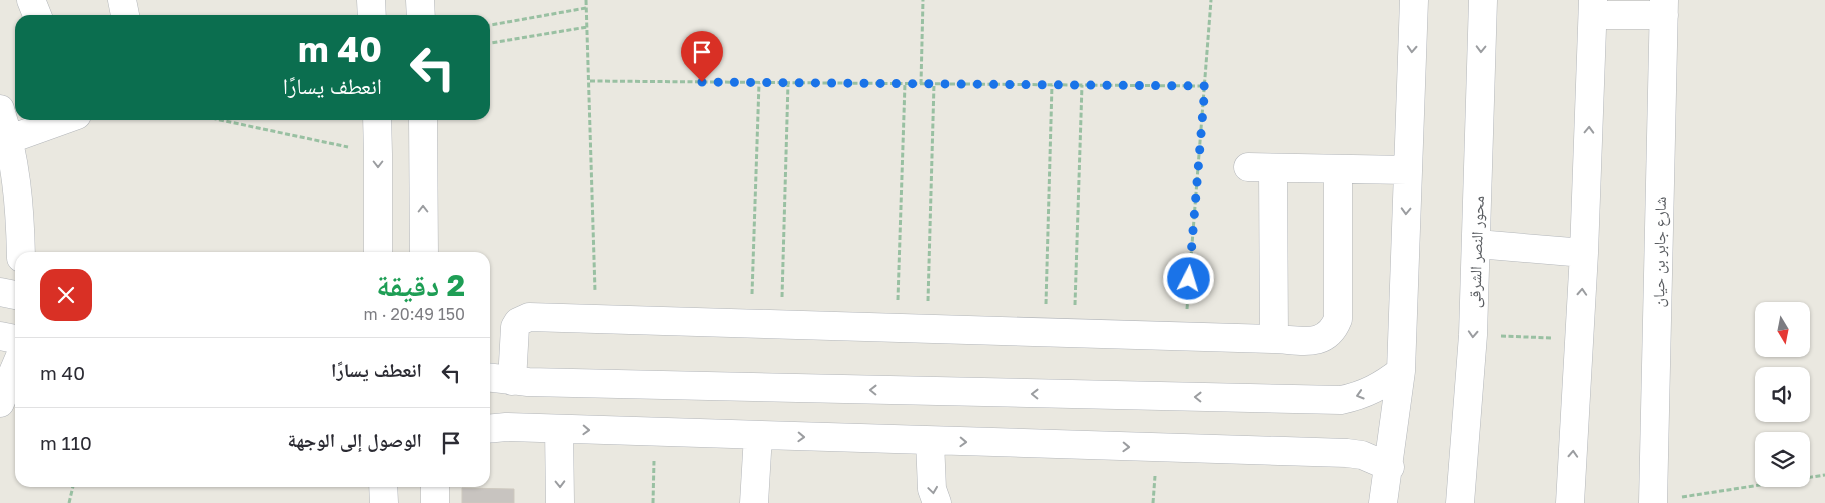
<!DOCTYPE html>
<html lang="ar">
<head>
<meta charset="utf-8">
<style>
	:root { --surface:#fff; --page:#f2f2f3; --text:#2b2b33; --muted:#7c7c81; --line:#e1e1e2 }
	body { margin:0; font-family:"Golos Text","Noto Naskh Arabic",sans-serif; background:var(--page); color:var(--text); direction:rtl; height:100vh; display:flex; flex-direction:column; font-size:19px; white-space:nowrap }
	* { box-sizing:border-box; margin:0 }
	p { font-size:16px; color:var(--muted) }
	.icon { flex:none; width:28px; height:28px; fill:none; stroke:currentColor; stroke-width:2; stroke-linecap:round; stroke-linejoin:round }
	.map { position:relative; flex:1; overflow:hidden; direction:ltr }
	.drawer { position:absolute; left:15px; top:252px; width:475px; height:235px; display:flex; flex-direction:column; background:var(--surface); border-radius:15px; box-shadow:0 1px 4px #0004; direction:rtl }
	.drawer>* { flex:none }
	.guide { position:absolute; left:15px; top:15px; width:475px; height:105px; border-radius:15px; box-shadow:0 1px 4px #0004; direction:rtl; background:#0b6e4f; color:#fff; overflow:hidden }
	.needle { width:32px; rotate:170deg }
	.fabs { position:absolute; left:1755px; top:302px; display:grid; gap:10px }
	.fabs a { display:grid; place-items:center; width:55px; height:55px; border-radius:10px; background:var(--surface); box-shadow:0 1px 4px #0004; font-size:25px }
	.pin { position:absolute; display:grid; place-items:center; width:42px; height:42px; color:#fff; margin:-51px -21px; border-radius:50% 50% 50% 0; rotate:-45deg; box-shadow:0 0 5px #0007 }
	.pin .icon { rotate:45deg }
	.me { position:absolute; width:55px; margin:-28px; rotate:5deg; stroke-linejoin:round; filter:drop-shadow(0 0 4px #0008) }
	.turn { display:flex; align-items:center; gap:18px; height:105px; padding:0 25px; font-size:22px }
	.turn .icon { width:65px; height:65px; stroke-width:2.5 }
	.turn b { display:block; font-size:35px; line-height:42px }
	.round { display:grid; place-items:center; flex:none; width:52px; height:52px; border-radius:15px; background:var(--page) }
	.headline { display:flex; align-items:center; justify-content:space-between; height:85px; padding:0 25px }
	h1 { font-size:30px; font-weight:700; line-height:38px; color:#1e9e55 }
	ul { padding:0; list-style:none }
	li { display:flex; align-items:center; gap:15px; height:70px; padding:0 25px; border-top:1px solid var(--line) }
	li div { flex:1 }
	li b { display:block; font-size:19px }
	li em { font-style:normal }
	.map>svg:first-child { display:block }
	.building { fill:#c8c4c0; stroke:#cec9bf }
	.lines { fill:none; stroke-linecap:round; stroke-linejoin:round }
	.minor-casing { stroke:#b3b6ba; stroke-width:29 }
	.path { stroke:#99c0a2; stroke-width:3; stroke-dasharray:5 2.5; stroke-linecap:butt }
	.minor { stroke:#fff; stroke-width:28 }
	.oneway { stroke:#9b9da0 }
	.route { stroke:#1a73e8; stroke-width:9; stroke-dasharray:0 16.2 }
	.labels { text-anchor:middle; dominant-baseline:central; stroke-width:5; stroke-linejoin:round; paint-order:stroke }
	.street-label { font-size:16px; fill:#595c60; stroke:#fff }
</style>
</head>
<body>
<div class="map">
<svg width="1825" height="503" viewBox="0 0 1825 503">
	<rect width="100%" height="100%" fill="#eae8e0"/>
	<path class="building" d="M462 488 514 489V503H462Z"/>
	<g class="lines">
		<defs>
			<path id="minor" d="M31 0 39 20
				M122 0 126 20
				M371 0 372 20
				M420 0 421 20
				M1593 15H1664
				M0 109C16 159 20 205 21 258
				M377 115 378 154V258
				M423 115 424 258
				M10 139 77 115
				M1248 167 1407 170
				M1273 168 1274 339
				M1477 244 1584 253
				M0 292 20 296
				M0 336 20 340
				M485 377 528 382 1341 400C1365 395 1382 386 1401 371
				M512 381 515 327 518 322 529 317 1274 339C1301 340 1326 349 1338 319V169
				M0 403 20 356
				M485 429 506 427 1347 453 1362 455 1390 467
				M559 429 560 503
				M930 441 932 489 937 503
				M383 482 384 503
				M435 482V503
				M754 503 758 435
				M1383 503 1401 371 1414 0
				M1460 503 1473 335 1483 0
				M1570 503 1584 253 1593 0
				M1653 503 1664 0"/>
		</defs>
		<use href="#minor" class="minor-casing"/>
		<path class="path" d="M586 0 595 291
			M485 26 586 8
			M485 44 587 27
			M590 81 1205 86
			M921 84 923 0
			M197 115 348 147
			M752 294 759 83
			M782 297 788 83
			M898 300 905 84
			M928 301 934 84
			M1046 304 1052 85
			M1075 305 1082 85
			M1187 309 1211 0
			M1501 336 1552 338
			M1682 497 1825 475
			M69 503 74 482
			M653 503 654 461
			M1153 503 1155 476"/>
		<use href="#minor" class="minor"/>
	</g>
	<defs><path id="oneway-chevron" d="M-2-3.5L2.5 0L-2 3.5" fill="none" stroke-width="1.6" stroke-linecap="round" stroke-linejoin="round" transform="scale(1.25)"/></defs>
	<g class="oneway">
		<use href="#oneway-chevron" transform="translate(1412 49) rotate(93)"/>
		<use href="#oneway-chevron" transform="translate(1481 49) rotate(91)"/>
		<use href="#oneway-chevron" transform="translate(1589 130) rotate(-88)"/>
		<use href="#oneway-chevron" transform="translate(378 164) rotate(90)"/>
		<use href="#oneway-chevron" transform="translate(423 209) rotate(-90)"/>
		<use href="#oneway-chevron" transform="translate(1406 211) rotate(92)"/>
		<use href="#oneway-chevron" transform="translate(1582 292) rotate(-87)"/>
		<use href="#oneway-chevron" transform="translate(1473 334) rotate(93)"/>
		<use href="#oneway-chevron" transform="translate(873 390) rotate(-179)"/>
		<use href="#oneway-chevron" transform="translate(1035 394) rotate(-179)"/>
		<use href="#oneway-chevron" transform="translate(1360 395) rotate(163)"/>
		<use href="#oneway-chevron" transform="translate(1198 397) rotate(-179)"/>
		<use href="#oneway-chevron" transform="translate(586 430) rotate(2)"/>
		<use href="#oneway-chevron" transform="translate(801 437) rotate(2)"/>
		<use href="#oneway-chevron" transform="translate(963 442) rotate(2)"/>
		<use href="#oneway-chevron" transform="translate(1126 447) rotate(2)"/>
		<use href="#oneway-chevron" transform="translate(1573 454) rotate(-87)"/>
		<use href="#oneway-chevron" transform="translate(560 484) rotate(89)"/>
		<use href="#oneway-chevron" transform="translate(933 490) rotate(82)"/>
	</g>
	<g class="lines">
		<path class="route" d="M702 82 1205 86 1189 279"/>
	</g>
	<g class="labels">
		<g class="street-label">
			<text transform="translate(1476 252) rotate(-88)">محور النصر الشرقى</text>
			<text transform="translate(1659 252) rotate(-89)">شارع جابر بن حيان</text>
		</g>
	</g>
</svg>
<div class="fabs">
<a><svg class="needle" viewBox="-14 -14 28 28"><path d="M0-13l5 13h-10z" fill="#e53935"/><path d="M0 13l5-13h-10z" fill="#7c7c81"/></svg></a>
<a><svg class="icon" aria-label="sound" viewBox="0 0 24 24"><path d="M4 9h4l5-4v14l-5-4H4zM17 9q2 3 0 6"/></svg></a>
<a><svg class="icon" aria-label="layers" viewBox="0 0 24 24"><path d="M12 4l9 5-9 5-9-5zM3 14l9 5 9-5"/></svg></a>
</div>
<div class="pin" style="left:702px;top:82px;background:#d93025"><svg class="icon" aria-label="arrive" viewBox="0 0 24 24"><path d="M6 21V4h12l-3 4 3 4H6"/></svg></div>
<svg class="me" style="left:1189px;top:279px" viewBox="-20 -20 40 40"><circle r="17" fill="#1a73e8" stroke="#fff" stroke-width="3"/><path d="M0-11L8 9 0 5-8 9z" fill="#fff"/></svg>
<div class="guide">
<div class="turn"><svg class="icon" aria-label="left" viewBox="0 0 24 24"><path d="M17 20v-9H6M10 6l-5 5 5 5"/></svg><div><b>40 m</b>انعطف يسارًا</div></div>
</div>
<section class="drawer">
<div class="headline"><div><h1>2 دقيقة</h1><p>150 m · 20:49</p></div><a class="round" style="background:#d93025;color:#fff"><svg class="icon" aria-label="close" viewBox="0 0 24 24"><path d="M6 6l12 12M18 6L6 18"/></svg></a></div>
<ul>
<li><svg class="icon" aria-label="left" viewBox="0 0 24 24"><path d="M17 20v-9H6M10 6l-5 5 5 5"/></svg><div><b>انعطف يسارًا</b></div><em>40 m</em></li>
<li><svg class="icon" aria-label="arrive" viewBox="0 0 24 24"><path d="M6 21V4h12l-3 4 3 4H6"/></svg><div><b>الوصول إلى الوجهة</b></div><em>110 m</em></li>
</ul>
</section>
</div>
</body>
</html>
